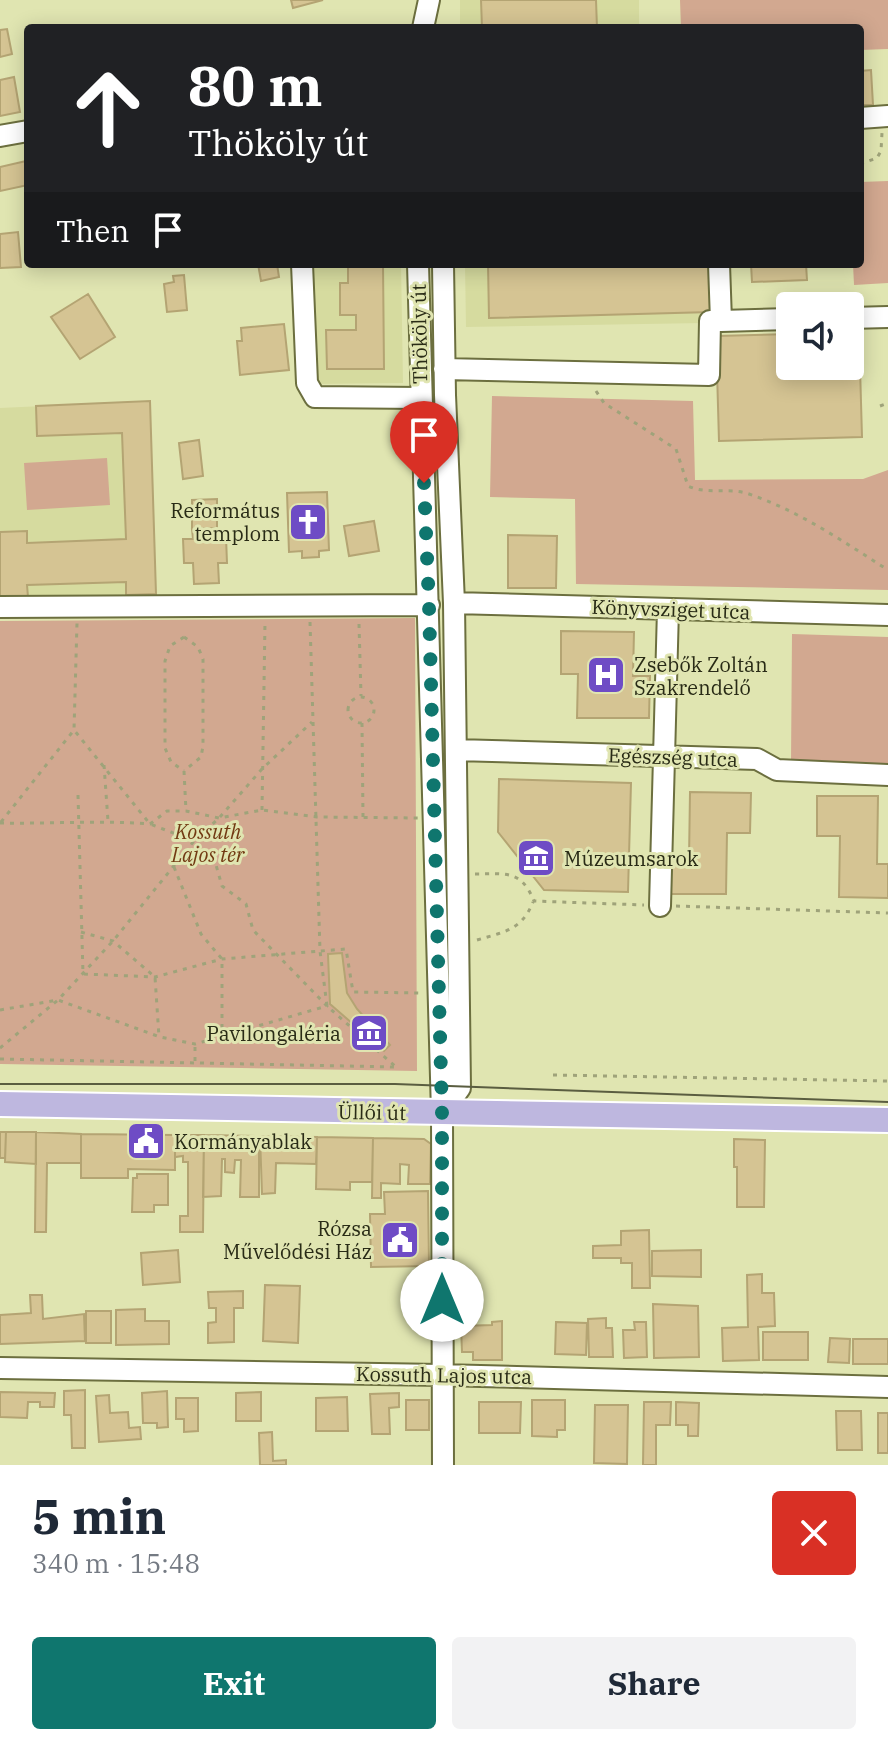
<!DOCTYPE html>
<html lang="en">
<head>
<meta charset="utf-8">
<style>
	:root { --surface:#fff; --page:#f2f2f3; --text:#1f2937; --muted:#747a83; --accent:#0f766e }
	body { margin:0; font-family:"IBM Plex Serif",serif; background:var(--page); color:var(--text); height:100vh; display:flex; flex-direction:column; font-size:30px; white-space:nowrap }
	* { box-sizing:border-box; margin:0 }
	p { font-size:26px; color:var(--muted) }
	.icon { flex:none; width:44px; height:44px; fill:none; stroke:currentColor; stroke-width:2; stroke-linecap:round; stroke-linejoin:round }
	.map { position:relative; height:1465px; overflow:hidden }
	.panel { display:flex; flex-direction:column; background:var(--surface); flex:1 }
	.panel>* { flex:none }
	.top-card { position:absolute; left:24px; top:24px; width:840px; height:244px; border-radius:8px; box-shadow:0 4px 20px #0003; background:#202124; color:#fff; overflow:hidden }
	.fabs { position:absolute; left:776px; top:292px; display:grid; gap:16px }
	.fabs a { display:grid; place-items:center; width:88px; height:88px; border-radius:8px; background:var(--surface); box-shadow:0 4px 20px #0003; font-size:40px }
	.pin { position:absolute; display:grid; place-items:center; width:68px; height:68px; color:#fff; margin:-82px -34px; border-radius:50% 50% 50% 0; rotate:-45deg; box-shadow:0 0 8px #0007 }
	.pin .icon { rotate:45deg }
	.me { position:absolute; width:88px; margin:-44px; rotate:0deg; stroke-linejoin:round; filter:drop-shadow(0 0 6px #0008) }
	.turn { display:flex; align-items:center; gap:28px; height:168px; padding:0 32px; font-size:36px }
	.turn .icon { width:104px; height:104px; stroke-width:2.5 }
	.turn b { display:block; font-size:56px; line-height:68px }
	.then { display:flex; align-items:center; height:76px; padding:0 32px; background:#0003; gap:16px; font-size:30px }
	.round { display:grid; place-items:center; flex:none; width:84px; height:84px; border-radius:8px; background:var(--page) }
	.headline { display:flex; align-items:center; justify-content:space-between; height:136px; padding:0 32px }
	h1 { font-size:48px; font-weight:700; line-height:60px }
	.primary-button { display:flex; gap:16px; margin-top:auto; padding:16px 32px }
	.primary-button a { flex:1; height:92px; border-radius:8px; background:var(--accent); color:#fff; font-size:32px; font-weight:700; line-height:92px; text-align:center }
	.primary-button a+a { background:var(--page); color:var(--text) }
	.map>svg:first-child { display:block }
	.built { fill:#d6db9f }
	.green { fill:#d2a890 }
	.building { fill:#d5c493; stroke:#b4a473; stroke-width:2 }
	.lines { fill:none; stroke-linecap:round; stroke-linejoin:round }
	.minor-casing { stroke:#6c6f3f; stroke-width:24 }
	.major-casing { stroke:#fff; stroke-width:28 }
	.path { stroke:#9fa37a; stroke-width:3; stroke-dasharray:4 6; stroke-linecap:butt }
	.minor { stroke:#fff; stroke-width:20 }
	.major { stroke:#beb7df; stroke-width:24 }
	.tram { stroke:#5a5d40; stroke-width:2 }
	.route { stroke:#0f766e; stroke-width:14; stroke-dasharray:0 25.2 }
	.labels { text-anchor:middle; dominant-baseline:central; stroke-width:6; stroke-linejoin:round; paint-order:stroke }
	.street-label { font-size:20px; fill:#292b16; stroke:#e0e5b1 }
	.poi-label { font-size:20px; fill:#292b16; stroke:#e0e5b1; text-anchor:end }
	.park-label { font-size:20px; font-style:italic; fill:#723a13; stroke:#e0e5b1 }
</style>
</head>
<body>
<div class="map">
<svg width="888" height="1465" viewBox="0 0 888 1465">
	<rect width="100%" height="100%" fill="#e0e5b1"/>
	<path class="built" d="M460 0H639V28H460Z
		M311 264H401L403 383 314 384Z
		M465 264H709L711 312H705L704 323 466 327Z
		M150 401 156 594 0 598V408Z"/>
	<path class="green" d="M680 0H888V49L860 50V28H681Z
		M888 181V283L854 285 853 264H860V182Z
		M492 396 693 401 695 480 863 479 888 470V590L576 584 575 499 490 497Z
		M107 458 110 505 27 510 24 463Z
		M415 618 417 1071 0 1064V621Z
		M792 634 888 637V766L791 762Z"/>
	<path class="building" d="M291 0H323L293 8Z
		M481 0H596L597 28H482Z
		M7 29 12 54 0 57V30Z
		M871 70 873 105H860V71Z
		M14 77 20 112 0 116V80Z
		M26 161 28 185 0 191V167Z
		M18 232 21 267 0 268V234Z
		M258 264H277L279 277 261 281Z
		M348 264H383L384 369H327L326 330H356V315H340V283H348Z
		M488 264H709L711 312 489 318Z
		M751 264H806L807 280 752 282Z
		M184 275 187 310 167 312 164 284 174 282 173 276Z
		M88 294 115 337 80 359 51 317Z
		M284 324 289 370 240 375 237 341H242L241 328Z
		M850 332H859L862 437 719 441 716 336 790 334V366H850Z
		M150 401 156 594 126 595V582L27 585 28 597 0 598V532L27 531V543L126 539 122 433 37 436 36 406Z
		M199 440 203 476 183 479 179 443Z
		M327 492 329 550 319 551V557L302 558V551L289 552 287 493Z
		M217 499V528L192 529V500Z
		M374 521 379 551 349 556 344 526Z
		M217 528 218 537H226L227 563H218L219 583 194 584 193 563H184L183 539H193L192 529Z
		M508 535 557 536 556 588H508Z
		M561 631 634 632 633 676H650L649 718H577L578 674H561Z
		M499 779 631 783 628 892 544 890 498 832Z
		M690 792 751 793 750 833H727L726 894H667V860H689Z
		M817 796H878L877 864H888V898L839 897 840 836H817Z
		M342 953 347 993 357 1009 390 1045 384 1051 330 1004 328 954Z
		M0 1132H6L5 1158H0Z
		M6 1132H36V1164L5 1162Z
		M36 1132 81 1134V1163H47L46 1232H35Z
		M81 1134 175 1135V1170L128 1169V1178H81Z
		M175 1135H204L203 1232H180V1216H188V1162H183V1156L175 1157Z
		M204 1135 259 1136V1197H240L241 1160H235L234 1173 225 1172V1159H222L221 1196 203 1197Z
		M260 1136 317 1137 316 1164 276 1163 275 1193 262 1194Z
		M317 1137 373 1138 372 1182H350V1190L316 1189Z
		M373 1138 424 1139 431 1144 430 1184H408L409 1165 400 1164V1184L381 1183V1198H372Z
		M734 1139 765 1140 764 1207H737V1167H734Z
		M137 1174H168V1205H154V1212H132L133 1178H137Z
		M428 1191 429 1266 371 1267 370 1214H385L384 1192Z
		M649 1230 650 1288H632V1263H621V1258H593V1246L621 1245V1231Z
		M178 1250 180 1282 143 1285 141 1253Z
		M701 1250V1277L652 1276V1251Z
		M762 1274V1293H774L775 1326 758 1327 759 1360 723 1361 722 1328 748 1327 747 1275Z
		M265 1285 300 1286 298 1343 263 1341Z
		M461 1290H474L475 1320H461Z
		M243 1291V1308H234V1342L208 1343V1323L216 1322V1308H209L208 1292Z
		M30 1295H42L43 1319 84 1314 85 1341 0 1344V1315L31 1313Z
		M653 1304 698 1306 699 1357 654 1358Z
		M145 1309V1321H169V1344L116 1345V1310Z
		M86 1311H111V1343H86Z
		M606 1318V1328H612L613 1357H589L588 1319Z
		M502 1321V1360H473V1352H462L461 1326 492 1325V1322Z
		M556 1322 587 1323 586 1355 555 1354Z
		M634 1322H646L647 1357 624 1358 623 1330H635Z
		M763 1332H808V1360H763Z
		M830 1338 850 1339 849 1363 828 1362Z
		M853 1339H888V1364H853Z
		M85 1390V1448H72L71 1415H64V1391Z
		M167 1391 168 1427 157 1428V1423H143L142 1393Z
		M0 1392 55 1393 54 1407H40V1402H28L27 1418 0 1417Z
		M261 1392V1421H236V1393Z
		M399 1393V1407L389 1408 390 1434H372L370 1394Z
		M109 1395 110 1413 128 1412 129 1428 140 1427 141 1439 99 1442 96 1396Z
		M347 1397 348 1431H316V1398Z
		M176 1398H198V1431L184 1432V1419H176Z
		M406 1400H429V1430H406Z
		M532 1400H565V1430H557V1437L532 1436Z
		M479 1402H521L520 1433H479Z
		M644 1402H671L670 1425H656V1465H643Z
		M676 1402 699 1403 698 1436H688V1425H676Z
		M595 1405H628L627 1464 594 1463Z
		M836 1411H861L862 1450H837Z
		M878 1413H888V1453H878Z
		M272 1432 273 1461 286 1460V1465H260L259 1433Z"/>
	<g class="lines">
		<defs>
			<path id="minor" d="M423 28 429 0
				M860 118 888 116
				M0 136 28 131
				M302 264 307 383 315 397 420 398
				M418 264 442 1113 443 1465
				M850 318 888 317
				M721 321 790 319
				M444 369 709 375 710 321H721L719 264
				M454 603 888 615
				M0 607 429 605
				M456 750 757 759 777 770 888 775
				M660 906 668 609
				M442 1113 460 1088 454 603 445 395 443 264
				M0 1368 441 1375 888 1387"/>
			<path id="major" d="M0 1104 888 1120"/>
		</defs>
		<use href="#minor" class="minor-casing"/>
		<use href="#major" class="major-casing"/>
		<path class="path" d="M860 164 877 158 881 151 882 133
			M596 391 604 403 676 449 688 486C707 495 729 487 749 494 799 511 844 542 888 570
			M880 406 888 403
			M310 622 320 951 346 949 353 992 422 993
			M359 624 361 696
			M184 637 198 647 203 659V746L201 757 184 771
			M184 637 170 646 165 661V748L171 762 184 771
			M348 710a13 13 0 1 1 26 0a13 13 0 1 1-26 0Z
			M362 723 363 817
			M104 765 108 821
			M184 771 186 811
			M78 795 83 974 155 977 222 959 320 951 327 1006 396 1067
			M262 810 265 622
			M1 822 74 730 77 623
			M0 823C50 824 100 820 150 824L167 811H186L219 818 262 810 317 817 418 818
			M174 867 201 934 222 959V1038
			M475 874C505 874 521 869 534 901L644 905
			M676 906 888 913
			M81 932 113 941 155 977 159 1037
			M477 940C504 932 522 930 533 902
			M0 1010 58 1000 160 1037 195 1044 327 1006 253 930 246 904 222 886 214 858 194 841 150 824 74 730
			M0 1048 58 1000 113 941 194 841 219 818 262 769 312 722
			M0 1059 396 1067
			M195 1061V1044
			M553 1075 888 1081"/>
		<use href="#minor" class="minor"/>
		<use href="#major" class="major"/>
		<path class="tram" d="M0 1084H395L888 1102"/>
	</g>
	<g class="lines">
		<path class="route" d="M424 483 429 605 442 1113V1300"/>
	</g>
	<defs>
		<symbol id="church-square" viewBox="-11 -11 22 22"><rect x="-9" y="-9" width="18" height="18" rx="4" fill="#6e4cc5" stroke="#e0e5b1"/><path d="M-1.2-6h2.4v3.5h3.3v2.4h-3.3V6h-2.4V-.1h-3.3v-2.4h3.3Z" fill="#fff"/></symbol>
		<symbol id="hospital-square" viewBox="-11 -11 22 22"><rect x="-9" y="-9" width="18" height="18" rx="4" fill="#6e4cc5" stroke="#e0e5b1"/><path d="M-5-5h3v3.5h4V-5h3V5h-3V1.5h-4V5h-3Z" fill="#fff"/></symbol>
		<symbol id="museum-square" viewBox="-11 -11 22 22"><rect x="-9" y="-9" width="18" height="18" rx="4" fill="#6e4cc5" stroke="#e0e5b1"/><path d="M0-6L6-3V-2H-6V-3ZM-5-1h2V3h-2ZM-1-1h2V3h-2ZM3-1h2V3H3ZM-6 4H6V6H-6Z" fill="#fff"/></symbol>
		<symbol id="civic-square" viewBox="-11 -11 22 22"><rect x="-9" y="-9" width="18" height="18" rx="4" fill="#6e4cc5" stroke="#e0e5b1"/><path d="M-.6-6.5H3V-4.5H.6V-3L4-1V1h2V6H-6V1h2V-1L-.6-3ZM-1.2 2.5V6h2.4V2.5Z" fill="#fff"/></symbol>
	</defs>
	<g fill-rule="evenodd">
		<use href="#church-square" x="286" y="500" width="44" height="44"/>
		<use href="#hospital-square" x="584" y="653" width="44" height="44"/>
		<use href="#museum-square" x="514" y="836" width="44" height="44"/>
		<use href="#museum-square" x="347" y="1011" width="44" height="44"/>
		<use href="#civic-square" x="124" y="1119" width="44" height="44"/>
		<use href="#civic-square" x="378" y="1218" width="44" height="44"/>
	</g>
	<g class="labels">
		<g class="street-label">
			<text transform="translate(419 334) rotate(-91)">Thököly út</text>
			<text transform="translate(671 609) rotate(2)">Könyvsziget utca</text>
			<text transform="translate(673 757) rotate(2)">Egészség utca</text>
			<text transform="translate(372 1112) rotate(1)">Üllői út</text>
			<text transform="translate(444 1375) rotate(1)">Kossuth Lajos utca</text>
		</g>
		<g class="poi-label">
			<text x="280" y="510">Református<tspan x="280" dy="23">templom</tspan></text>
			<text x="634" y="664" text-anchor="start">Zsebők Zoltán<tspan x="634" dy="23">Szakrendelő</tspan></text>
			<text x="564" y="858" text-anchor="start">Múzeumsarok</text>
			<text x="341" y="1033">Pavilongaléria</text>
			<text x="174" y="1141" text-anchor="start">Kormányablak</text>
			<text x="372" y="1228">Rózsa<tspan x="372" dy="23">Művelődési Ház</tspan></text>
		</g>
		<g class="park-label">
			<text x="208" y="831">Kossuth<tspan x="208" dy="23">Lajos tér</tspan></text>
		</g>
	</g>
</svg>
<div class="fabs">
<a><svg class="icon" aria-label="sound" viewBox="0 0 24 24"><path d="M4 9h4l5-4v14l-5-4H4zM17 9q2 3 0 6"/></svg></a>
</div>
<div class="pin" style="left:424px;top:483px;background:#d93025"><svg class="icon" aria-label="arrive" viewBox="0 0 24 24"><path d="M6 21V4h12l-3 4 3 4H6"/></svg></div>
<svg class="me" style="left:442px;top:1300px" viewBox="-20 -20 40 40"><circle r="19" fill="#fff"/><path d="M0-13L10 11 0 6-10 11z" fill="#0f766e"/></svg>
<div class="top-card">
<div class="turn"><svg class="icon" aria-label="ahead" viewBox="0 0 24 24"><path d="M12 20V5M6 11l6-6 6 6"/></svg><div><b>80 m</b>Thököly út</div></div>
<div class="then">Then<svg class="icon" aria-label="arrive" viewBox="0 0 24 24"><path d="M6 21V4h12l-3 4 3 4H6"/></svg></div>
</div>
</div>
<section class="panel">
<div class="headline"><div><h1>5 min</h1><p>340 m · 15:48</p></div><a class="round" style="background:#d93025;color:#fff"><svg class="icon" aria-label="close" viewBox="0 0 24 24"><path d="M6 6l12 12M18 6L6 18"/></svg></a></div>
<div class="primary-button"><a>Exit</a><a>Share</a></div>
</section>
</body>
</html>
